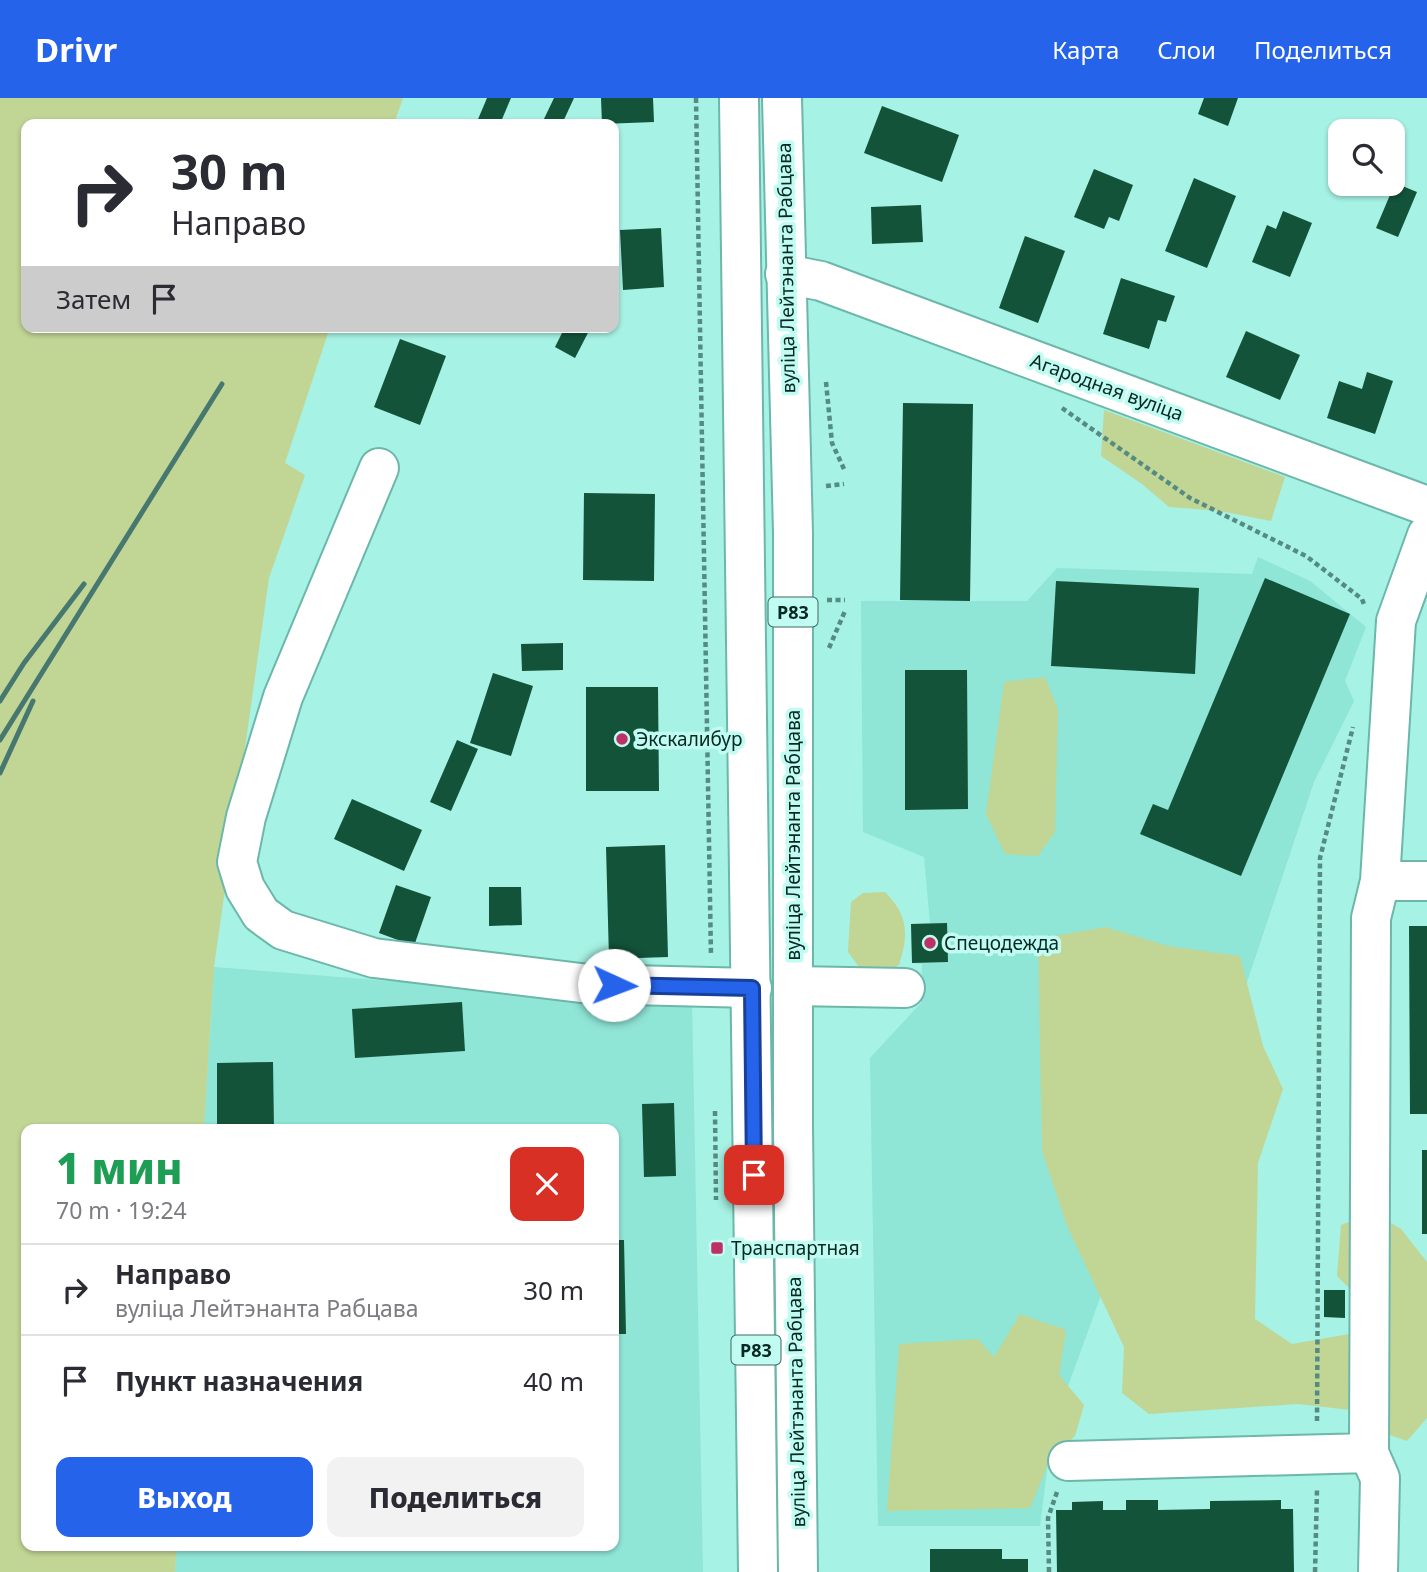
<!DOCTYPE html>
<html lang="ru">
<head>
<meta charset="utf-8">
<style>
	:root { --surface:#fff; --page:#f2f2f3; --text:#2b2b33; --muted:#7c7c81; --line:#e1e1e2; --accent:#2563eb }
	body { margin:0; font-family:"Noto Sans",sans-serif; background:var(--page); color:var(--text); height:100vh; display:flex; flex-direction:column; font-size:26px; white-space:nowrap }
	* { box-sizing:border-box; margin:0 }
	p { font-size:23px; color:var(--muted) }
	.icon { flex:none; width:38px; height:38px; fill:none; stroke:currentColor; stroke-width:2; stroke-linecap:round; stroke-linejoin:round }
	.map { position:relative; flex:1; overflow:hidden }
	.panel { position:absolute; left:21px; top:1026px; width:598px; height:427px; display:flex; flex-direction:column; background:var(--surface); border-radius:14px; box-shadow:0 2px 5px #0004 }
	.panel>* { flex:none }
	.banner { position:absolute; left:21px; top:21px; width:598px; height:214px; border-radius:14px; box-shadow:0 2px 5px #0004; background:#fff; color:var(--text); overflow:hidden }
	.fabs { position:absolute; left:1328px; top:21px; display:grid; gap:14px }
	.fabs a { display:grid; place-items:center; width:77px; height:77px; border-radius:14px; background:var(--surface); box-shadow:0 2px 5px #0004; font-size:35px }
	.pin { position:absolute; display:grid; place-items:center; width:60px; height:60px; color:#fff; margin:-30px; border-radius:14px; box-shadow:0 4px 10px #0006 }
	.me { position:absolute; width:77px; margin:-38px; rotate:92deg; stroke-linejoin:round; filter:drop-shadow(0 0 5px #0008) }
	.turn { display:flex; align-items:center; gap:24px; height:147px; padding:0 35px; font-size:32px }
	.turn .icon { width:91px; height:91px; stroke-width:2.5 }
	.turn b { display:block; font-size:49px; line-height:60px }
	.then { display:flex; align-items:center; height:66px; padding:0 35px; background:#0003; gap:14px; font-size:26px }
	.round { display:grid; place-items:center; flex:none; width:74px; height:74px; border-radius:14px; background:var(--page) }
	.headline { display:flex; align-items:center; justify-content:space-between; height:119px; padding:0 35px }
	h1 { font-size:42px; font-weight:800; line-height:52px; color:#1e9e55 }
	.primary-button { display:flex; gap:14px; margin-top:auto; padding:14px 35px }
	.primary-button a { flex:1; height:80px; border-radius:14px; background:var(--accent); color:#fff; font-size:28px; font-weight:800; line-height:80px; text-align:center }
	.primary-button a+a { background:var(--page); color:var(--text) }
	ul { padding:0; list-style:none }
	li { display:flex; align-items:center; gap:21px; height:91px; padding:0 35px; border-top:2px solid var(--line) }
	li div { flex:1 }
	li b { display:block; font-size:26px }
	li em { font-style:normal }
	header { display:flex; align-items:center; gap:42px; box-sizing:border-box; height:98px; padding:0 35px; background:var(--accent); color:#fff }
	header strong { font-size:33px }
	nav { display:flex; gap:38px; margin-inline-start:auto; font-size:24px }
	.map>svg:first-child { display:block }
	.built { fill:#8fe5d6 }
	.green { fill:#c1d595 }
	.building { fill:#13533a }
	.lines { fill:none; stroke-linecap:round; stroke-linejoin:round }
	.minor-casing { stroke:#6cb7aa; stroke-width:42 }
	.highway-casing { stroke:#6cb7aa; stroke-width:42 }
	.path { stroke:#558b81; stroke-width:4.5; stroke-dasharray:5 3.5; stroke-linecap:butt }
	.minor { stroke:#fff; stroke-width:38 }
	.highway { stroke:#fff; stroke-width:38 }
	.rail { stroke:#467870; stroke-width:5 }
	.route-casing { stroke:#184099; stroke-width:18 }
	.route { stroke:#2563eb; stroke-width:12 }
	.poi-dot { fill:#bd3166; stroke:#c0fcf1; stroke-width:2.5 }
	.labels { text-anchor:middle; dominant-baseline:central; stroke-width:7; stroke-linejoin:round; paint-order:stroke }
	.shield { fill:#c0fcf1; stroke:#3e6861; stroke-width:2 }
	.shield-label { font-size:18px; font-weight:bold; fill:#072823 }
	.street-label { font-size:19px; fill:#072823; stroke:#c0fcf1 }
	.poi-label { font-size:19px; fill:#072823; stroke:#c0fcf1; text-anchor:start }
</style>
</head>
<body>
<header>
<strong>Drivr</strong>
<nav><a>Карта</a><a>Слои</a><a>Поделиться</a></nav>
</header>
<div class="map">
<svg width="1427" height="1474" viewBox="0 0 1427 1474">
	<rect width="100%" height="100%" fill="#a6f2e4"/>
	<path class="built" d="M1258 459 1310 483 1366 529 1345 583 1354 603 1314 684 1238 911 1209 901 1052 1332 1040 1428H878L870 960 921 905 922 866 912 865 911 826 930 825 924 759 863 734 861 503H1027L1057 470 1252 476Z
		M214 869 477 890 692 901 703 1474H175L177 1447H614V1031H204Z"/>
	<path class="green" d="M0 0H403L394 26H26V229H330L285 365 305 377 269 480 214 869 204 1031H26V1447H177L175 1474H0Z
		M1104 312 1285 379 1271 423 1220 413 1169 409 1142 386 1101 358Z
		M1045 579 1058 612 1055 734 1038 758 1005 756 986 716 1004 584Z
		M885 794C908 817 909 836 899 867L880 877 862 873 848 854 851 804 863 795Z
		M1105 829 1168 848 1240 858 1263 948 1283 991 1258 1065 1255 1221 1292 1246 1355 1235 1367 1208 1337 1178 1341 1127 1373 1115 1401 1131 1427 1164V1320L1407 1343 1387 1336 1350 1312 1298 1306 1149 1316 1122 1295 1124 1249 1067 1128 1042 1053 1038 841Z
		M1020 1216 1066 1232 1059 1277 1084 1307 1075 1338 1050 1361 1030 1410 887 1413 899 1246 978 1241 994 1259Z"/>
	<path class="building" d="M487 0H511L500 26H476Z
		M554 0H574L562 26 543 23Z
		M601 0H653L654 24 602 26Z
		M1204 0H1238L1228 28 1198 16Z
		M882 8 959 37 942 84 864 55Z
		M1094 71 1133 87 1119 123 1109 119 1104 131 1074 119Z
		M1194 80 1236 98 1207 170 1165 153Z
		M1395 85 1417 94 1398 139 1376 130Z
		M921 107 923 144 872 146 871 109Z
		M1283 113 1312 125 1290 179 1252 164 1267 127 1276 131Z
		M661 130 664 189 623 192 620 132Z
		M1025 138 1065 153 1038 225 999 210Z
		M1121 180 1175 198 1166 224 1158 222 1149 251 1103 236Z
		M565 229H591L575 260 555 249Z
		M1246 233 1300 257 1280 302 1226 279Z
		M400 241 446 258 420 327 374 309Z
		M1367 274 1393 283 1375 336 1327 320 1339 283 1362 291Z
		M903 305 973 306 970 503 900 502Z
		M584 395 655 396 654 483 583 482Z
		M1265 480 1350 516 1241 778 1140 736 1153 706 1168 712Z
		M1056 483 1199 490 1195 576 1051 568Z
		M563 545V572L522 573 521 546Z
		M905 572H967L968 711 905 712Z
		M493 575 533 588 511 658 470 645Z
		M586 589H658L659 693H586Z
		M457 642 478 651 451 713 430 704Z
		M352 701 422 732 404 773 334 741Z
		M665 747 668 859 609 861 606 749Z
		M396 787 431 799 414 848 379 835Z
		M489 789H521L522 827 489 828Z
		M947 825 948 864 912 865 911 826Z
		M1409 828H1427V1016H1410Z
		M462 904 465 953 355 960 352 911Z
		M273 964 274 1031H217V965Z
		M674 1005 676 1078 644 1079 642 1006Z
		M1422 1052H1427V1136H1422Z
		M614 1142H624L626 1236H614Z
		M1324 1192H1345V1220L1324 1219Z
		M1126 1402H1158V1412L1210 1411V1403L1281 1402V1411H1293L1294 1474H1057L1056 1412H1072V1404L1103 1403V1412H1126Z
		M930 1451H1002V1461H1028V1474H930Z"/>
	<g class="lines">
		<defs>
			<path id="minor" d="M785 176 821 183 1427 408
				M379 370 283 599 246 719 237 764 245 790 261 816 283 832 374 860 589 886 752 890
				M1380 783H1427
				M793 888 905 890
				M1369 1355 1371 820 1380 783 1396 523 1427 437
				M1068 1363 1369 1355 1380 1380 1378 1474"/>
			<path id="highway" d="M739 0 758 1474
				M782 0 793 435V1028L798 1474"/>
		</defs>
		<use href="#minor" class="minor-casing"/>
		<use href="#highway" class="highway-casing"/>
		<path class="path" d="M696 0 711 858
			M826 284 832 345 844 371
			M1062 310 1190 400 1306 458 1362 501 1365 509
			M826 388 844 386
			M827 502H845
			M829 550 845 513
			M715 1013 716 1102
			M1317 1323 1320 760 1353 629
			M1049 1474 1048 1420 1057 1394
			M1315 1474 1317 1391"/>
		<use href="#minor" class="minor"/>
		<use href="#highway" class="highway"/>
		<path class="rail" d="M0 603 24 565 84 486
			M0 642 222 286
			M0 675 33 603"/>
	</g>
	<g class="lines">
		<defs>
			<path id="route" d="M614 887 752 890 754 1077"/>
		</defs>
		<use href="#route" class="route-casing"/>
		<use href="#route" class="route"/>
	</g>
	<g class="poi-dot">
		<circle cx="622" cy="641" r="7"/>
		<circle cx="930" cy="845" r="7"/>
		<rect x="710" y="1143" width="14" height="14" rx="3.5"/>
	</g>
	<g class="labels">
		<g class="shield">
			<rect x="768.5" y="499.5" width="49" height="29" rx="5"/>
			<rect x="731.5" y="1237.5" width="49" height="29" rx="5"/>
		</g>
		<g class="shield-label">
			<text x="793" y="514">Р83</text>
			<text x="756" y="1252">Р83</text>
		</g>
		<g class="street-label">
			<text transform="translate(786 170) rotate(-91)">вуліца Лейтэнанта Рабцава</text>
			<text transform="translate(1107 289) rotate(20)">Агародная вуліца</text>
			<text transform="translate(793 737) rotate(-90)">вуліца Лейтэнанта Рабцава</text>
			<text transform="translate(796 1304) rotate(-91)">вуліца Лейтэнанта Рабцава</text>
		</g>
		<g class="poi-label">
			<text x="636" y="641">Экскалибур</text>
			<text x="944" y="845">Спецодежда</text>
			<text x="731" y="1150">Транспартная</text>
		</g>
	</g>
</svg>
<div class="fabs">
<a><svg class="icon" aria-label="search" viewBox="0 0 24 24"><circle cx="10" cy="10" r="6"/><path d="M15 15l6 6"/></svg></a>
</div>
<div class="pin" style="left:754px;top:1077px;background:#d93025"><svg class="icon" aria-label="arrive" viewBox="0 0 24 24"><path d="M6 21V4h12l-3 4 3 4H6"/></svg></div>
<svg class="me" style="left:614px;top:887px" viewBox="-20 -20 40 40"><circle r="19" fill="#fff"/><path d="M0-13L10 11 0 6-10 11z" fill="#2563eb"/></svg>
<div class="banner">
<div class="turn"><svg class="icon" aria-label="right" viewBox="0 0 24 24"><path d="M7 20v-9h11M14 6l5 5-5 5"/></svg><div><b>30 m</b>Направо</div></div>
<div class="then">Затем<svg class="icon" aria-label="arrive" viewBox="0 0 24 24"><path d="M6 21V4h12l-3 4 3 4H6"/></svg></div>
</div>
<section class="panel">
<div class="headline"><div><h1>1 мин</h1><p>70 m · 19:24</p></div><a class="round" style="background:#d93025;color:#fff"><svg class="icon" aria-label="close" viewBox="0 0 24 24"><path d="M6 6l12 12M18 6L6 18"/></svg></a></div>
<ul>
<li><svg class="icon" aria-label="right" viewBox="0 0 24 24"><path d="M7 20v-9h11M14 6l5 5-5 5"/></svg><div><b>Направо</b><p>вуліца Лейтэнанта Рабцава</p></div><em>30 m</em></li>
<li><svg class="icon" aria-label="arrive" viewBox="0 0 24 24"><path d="M6 21V4h12l-3 4 3 4H6"/></svg><div><b>Пункт назначения</b></div><em>40 m</em></li>
</ul>
<div class="primary-button"><a>Выход</a><a>Поделиться</a></div>
</section>
</div>
</body>
</html>
